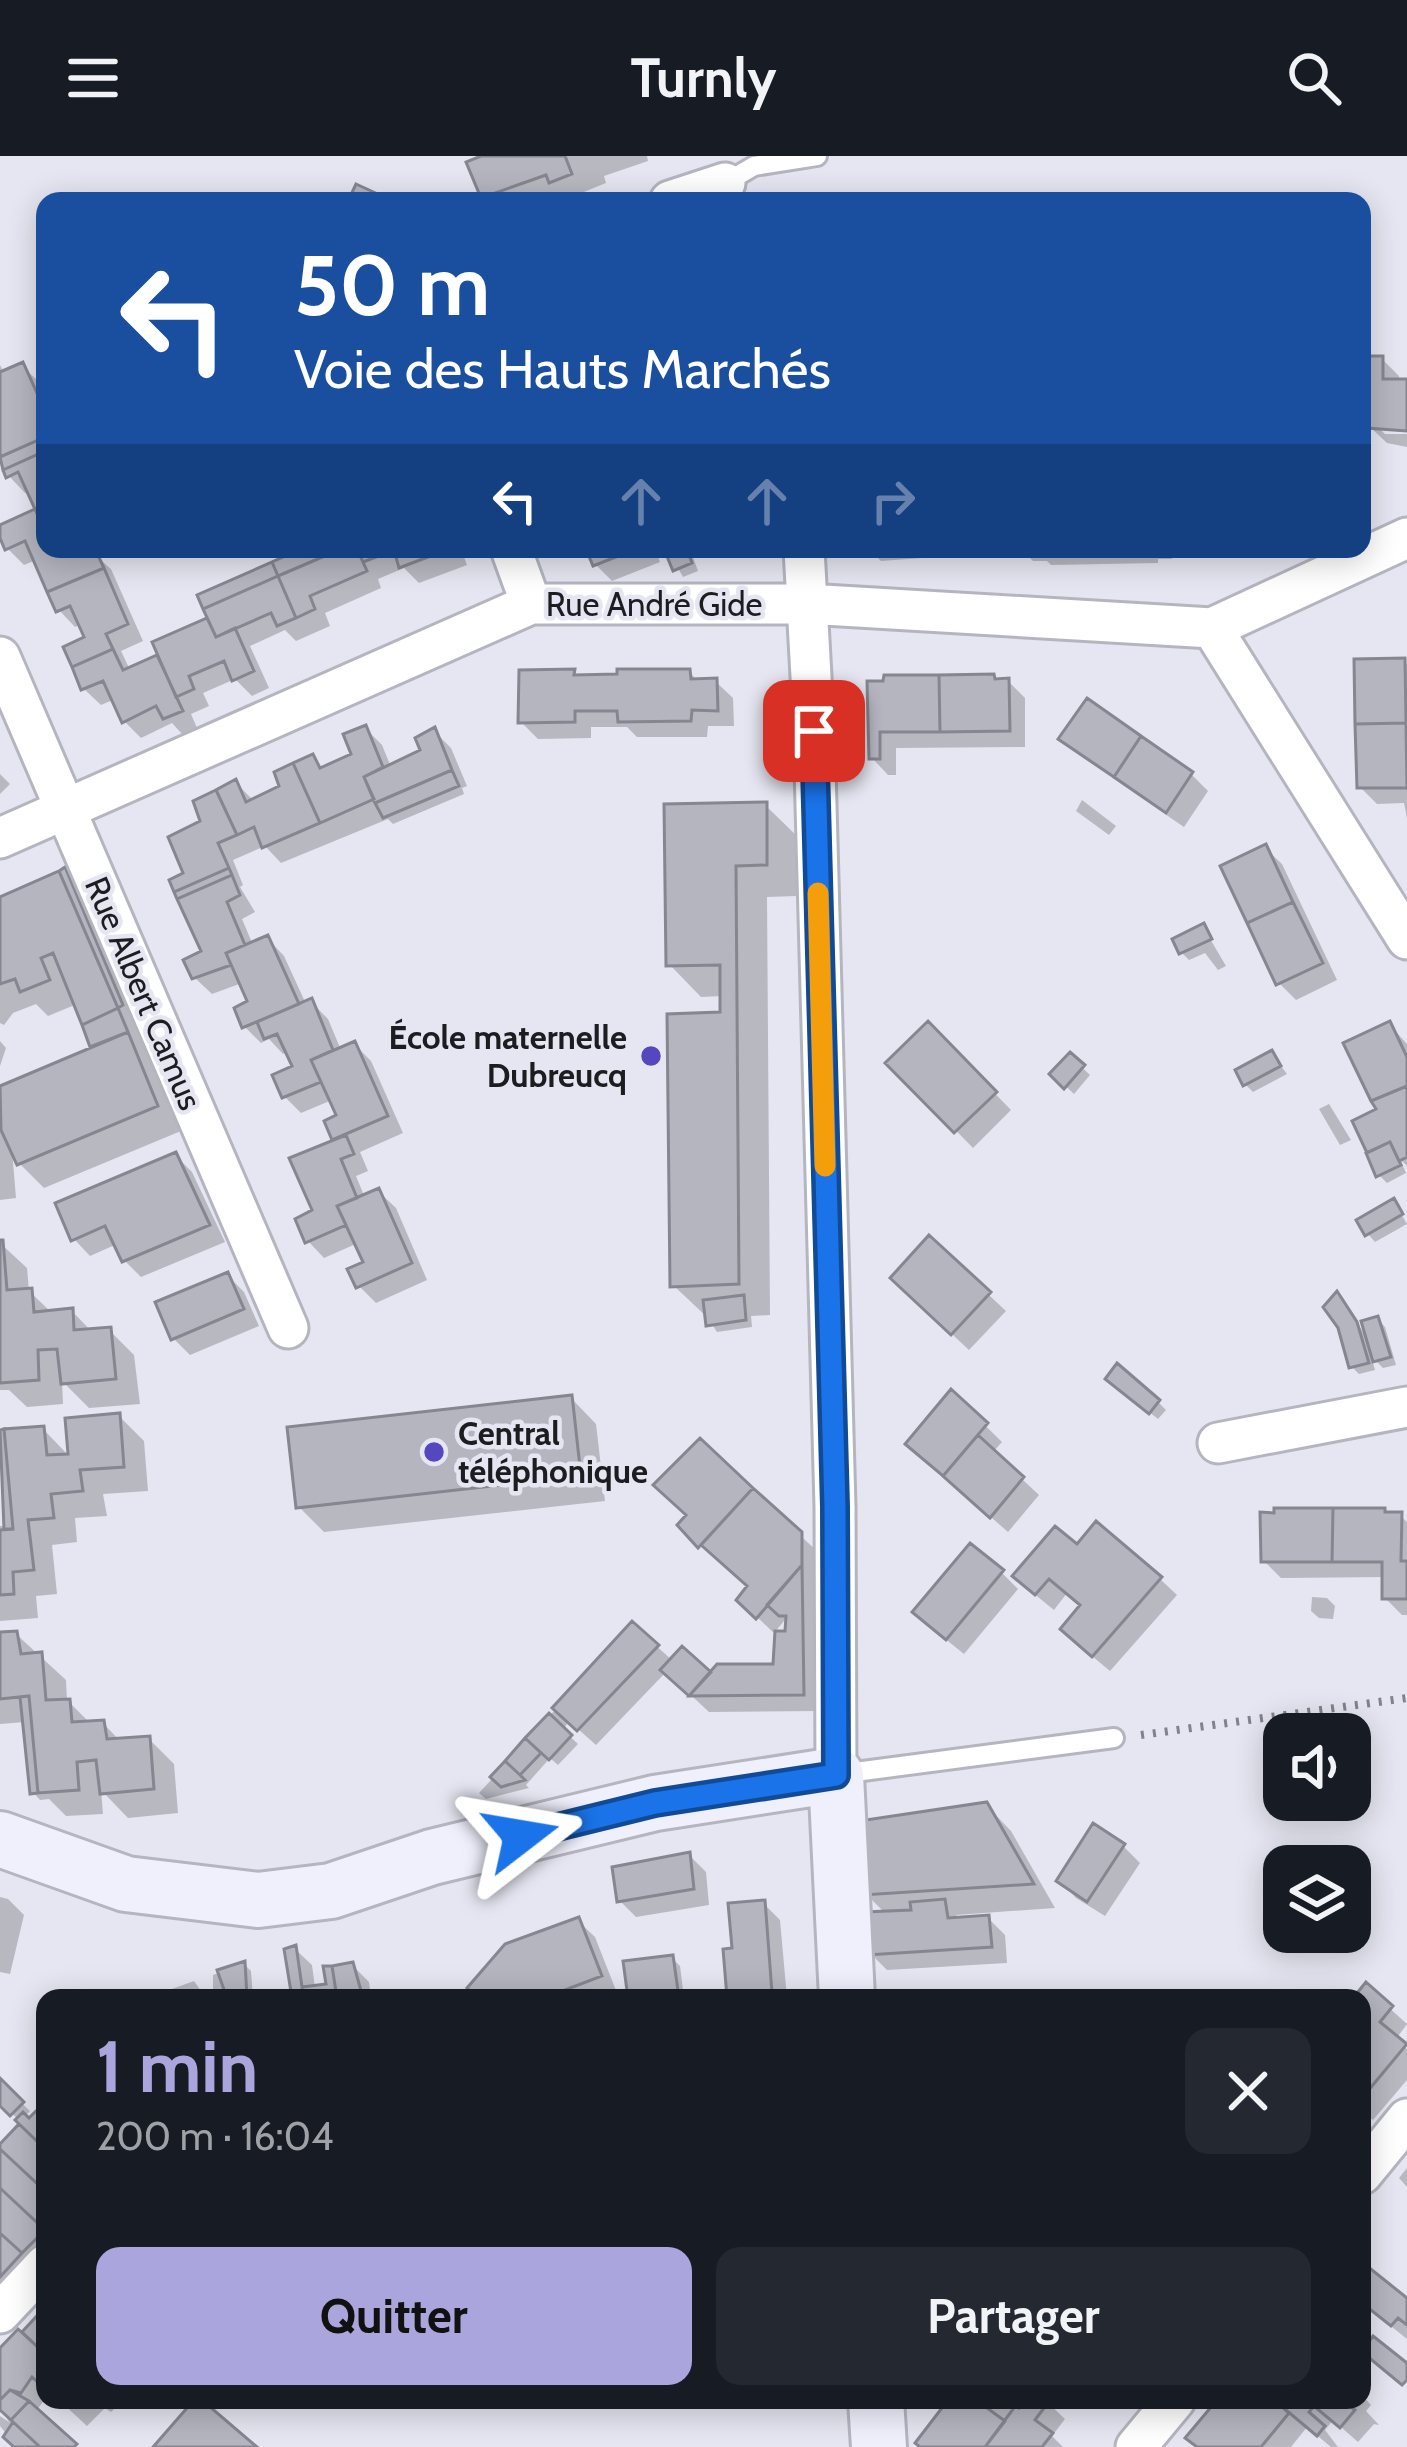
<!DOCTYPE html>
<html lang="fr">
<head>
<meta charset="utf-8">
<style>
	:root { --surface:#171b24; --page:#242831; --text:#f1f3f6; --muted:#9ea1a6; --accent:#aaa6dd }
	body { margin:0; font-family:Cabin,sans-serif; background:var(--page); color:var(--text); height:100vh; display:flex; flex-direction:column; font-size:45px; white-space:nowrap }
	* { box-sizing:border-box; margin:0 }
	p { font-size:39px; color:var(--muted) }
	.icon { flex:none; width:66px; height:66px; fill:none; stroke:currentColor; stroke-width:2; stroke-linecap:round; stroke-linejoin:round }
	.map { position:relative; flex:1; overflow:hidden }
	.sheet { position:absolute; left:36px; top:1833px; width:1335px; height:420px; display:flex; flex-direction:column; background:var(--surface); border-radius:24px; box-shadow:0 6px 30px #0003 }
	.sheet>* { flex:none }
	.hud { position:absolute; left:36px; top:36px; width:1335px; height:366px; border-radius:24px; box-shadow:0 6px 30px #0003; background:#1a4fa0; color:#fff; overflow:hidden }
	.controls { position:absolute; left:1263px; top:1557px; display:grid; gap:24px }
	.controls a { display:grid; place-items:center; width:108px; height:108px; border-radius:24px; background:var(--surface); box-shadow:0 6px 30px #0003; font-size:60px }
	.pin { position:absolute; display:grid; place-items:center; width:102px; height:102px; color:#fff; margin:-51px; border-radius:24px; box-shadow:0 6px 18px #0006 }
	.me { position:absolute; width:132px; margin:-66px; rotate:76deg; stroke-linejoin:round; filter:drop-shadow(0 0 9px #0008) }
	.turn { display:flex; align-items:center; gap:42px; height:252px; padding:0 60px; font-size:54px }
	.turn .icon { width:156px; height:156px; stroke-width:2.5 }
	.turn b { display:block; font-size:84px; line-height:102px }
	.lanes { display:flex; align-items:center; height:114px; padding:0 60px; background:#0003; justify-content:center; gap:60px; direction:ltr }
	.lanes .off { opacity:.35 }
	.round { display:grid; place-items:center; flex:none; width:126px; height:126px; border-radius:24px; background:var(--page) }
	.headline { display:flex; align-items:center; justify-content:space-between; height:204px; padding:0 60px }
	h1 { font-size:72px; font-weight:700; line-height:90px; color:var(--accent) }
	.action { display:flex; gap:24px; margin-top:auto; padding:24px 60px }
	.action a { flex:1; height:138px; border-radius:24px; background:var(--accent); color:#111; font-size:48px; font-weight:700; line-height:138px; text-align:center }
	.action a+a { background:var(--page); color:var(--text) }
	header { display:flex; justify-content:space-between; align-items:center; height:156px; padding:0 60px; background:var(--surface); font-size:54px; font-weight:700 }
	.map>svg:first-child { display:block }
	.shadow { fill:#0003 }
	.building { fill:#b5b5c0; stroke:#858690; stroke-width:3 }
	.lines { fill:none; stroke-linecap:round; stroke-linejoin:round }
	.lane-casing { stroke:#b4b5bf; stroke-width:24 }
	.street-casing { stroke:#b4b5bf; stroke-width:45 }
	.secondary-casing { stroke:#b4b5bf; stroke-width:60 }
	.path { stroke:#82828a; stroke-width:8; stroke-dasharray:3 9; stroke-linecap:butt }
	.lane { stroke:#fff; stroke-width:18 }
	.street { stroke:#fff; stroke-width:39 }
	.secondary { stroke:#eff0fc; stroke-width:54 }
	.route-casing { stroke:#114b97; stroke-width:30 }
	.route { stroke:#1a73e8; stroke-width:21 }
	.slow { stroke:#f59e0b; stroke-width:21 }
	.poi-dot { fill:#5447bf; stroke:#e6e6f2; stroke-width:4.5 }
	.labels { text-anchor:middle; dominant-baseline:central; stroke-width:9; stroke-linejoin:round; paint-order:stroke }
	.street-label { font-size:33px; fill:#1d1d21; stroke:#e6e6f2 }
	.poi-label { font-size:33px; font-weight:bold; fill:#1d1d21; stroke:#e6e6f2; text-anchor:end }
</style>
</head>
<body>
<header><svg class="icon" aria-label="menu" viewBox="0 0 24 24"><path d="M4 6h16M4 12h16M4 18h16"/></svg>Turnly<svg class="icon" aria-label="search" viewBox="0 0 24 24"><circle cx="10" cy="10" r="6"/><path d="M15 15l6 6"/></svg></header>
<div class="map">
<svg width="1407" height="2291" viewBox="0 0 1407 2291">
	<rect width="100%" height="100%" fill="#e6e6f2"/>
	<path class="shadow" d="M490 0H647L648 5 604 20 606 27 569 42 562 36 535 45H488L484 40Z
		M1382 203 1399 220V226L1407 225V272H1379L1385 278H1407V291L1387 287 1370 271Z
		M0 209 4 217 22 210 39 226 45 240V393H88L111 413 143 485 121 495 130 514 161 501 156 488 211 464 309 393H461L467 409 419 427 404 412 378 423 381 432 325 457 330 470 296 485 285 474 250 490 269 532 252 540 235 523 203 537 209 550 191 558 197 572 182 578 172 567 141 582 124 565 115 543 101 549 84 533 87 483 81 468 75 471 59 454 36 404 24 409 7 392 0 375 39 355 30 334 25 337 9 320 0 301Z
		M1362 283 1364 285 1362 361Z
		M590 393H655L660 406 612 425 595 408Z
		M667 393H690L698 415 683 421Z
		M869 393H949V400L881 405Z
		M1021 393H1171L1172 403H1158V407L1051 409 1047 405H1033Z
		M1404 505 1407 508V662L1404 647 1377 648 1360 631Z
		M573 516 579 522 689 516 699 526H716L733 542 734 570H708L707 581H637L627 571H591V582L538 583 521 566Z
		M993 521 998 526 1008 525 1025 542V591L896 592V619H888L872 602 870 528Z
		M365 572 382 589 391 611 424 596 434 575 451 592 467 630 462 632 464 638 393 668 388 663 281 707 265 690 233 704 243 729 240 731 255 756 242 763 253 789 268 783 284 800 306 848 311 846 328 863 341 894 354 888 371 905 403 977 360 996 368 1015 356 1020 365 1042 379 1036 396 1052 427 1124 376 1147 359 1130 367 1107 358 1087 324 1102 308 1085 335 986 328 967 340 961 332 944 301 957 284 940 296 912 288 896 283 898 269 883 261 887 244 870 251 847 242 827 212 838 195 822 205 797 187 719 204 666 236 627 254 645 283 632 312 602 324 614 355 599Z
		M1062 583 1191 618 1208 635 1184 671 1079 599Z
		M0 618 10 628 0 638Z
		M1082 644 1116 670 1109 679 1076 655Z
		M765 649 798 681 797 740 767 741 770 1159 751 1160 752 1171 717 1176 708 1162 673 1129 723 859V840L701 841 669 808Z
		M1265 692 1282 708 1337 824 1296 844 1279 827Z
		M65 715 83 743 181 975 44 1032 19 1007 12 994 16 1042 0 1044V938L95 893 77 848 48 860 36 848 13 857 4 869 0 867V744Z
		M1203 771 1226 810 1218 814 1205 797 1189 804 1181 796Z
		M1389 868 1407 888V1010L1400 1003 1406 1017 1387 1027 1379 1019 1380 955Z
		M928 869 1011 954 973 992 890 907Z
		M0 885 6 892 0 910Z
		M1272 898 1287 918 1253 936 1245 928Z
		M1070 900 1090 919 1074 938 1053 918Z
		M1329 948 1351 984 1340 989 1319 953Z
		M175 999 192 1016 225 1086 141 1121 124 1104 117 1088 90 1100 74 1083Z
		M1394 1046 1407 1068 1375 1086 1368 1078Z
		M929 1083 1006 1155 969 1194 910 1139Z
		M0 1087 27 1112 29 1135 52 1157 72 1155 92 1176 109 1174 134 1199 140 1248 89 1252 62 1225 63 1248 27 1251 9 1234H0Z
		M227 1119 244 1136 259 1170 190 1199 173 1182Z
		M1344 1147 1367 1182 1378 1163 1385 1171 1396 1209 1383 1212 1371 1200 1375 1214 1359 1218 1351 1210Z
		M1116 1230 1158 1246 1166 1254 1158 1263Z
		M952 1237 1002 1286 993 1296 1039 1339 1008 1376 926 1304Z
		M571 1242 596 1268 605 1345 324 1376 299 1351Z
		M119 1260 144 1285 148 1335 103 1338 107 1360 75 1362 77 1386 52 1389 57 1438 36 1440 38 1462 0 1465V1370H7L0 1278 43 1273 71 1302Z
		M700 1287 818 1396 820 1555 709 1556 666 1516 596 1589 569 1565 563 1574 578 1588 558 1609 550 1602 526 1629 529 1632 486 1643 479 1637 633 1469 673 1505 711 1520 776 1511 788 1478 789 1459 774 1477 757 1461 750 1431 698 1386 690 1360Z
		M1388 1359H1400L1407 1366V1459H1402L1385 1442V1421L1281 1422 1264 1405Z
		M1077 1392 1160 1423 1177 1439 1110 1515 1080 1490 1083 1451 1067 1437 1054 1454 1033 1437Z
		M1002 1417 1018 1433 964 1498 933 1473Z
		M1312 1441 1327 1442 1335 1450 1333 1463 1319 1462 1311 1455Z
		M16 1478 66 1524 67 1544 91 1568 103 1567 120 1585 149 1583 174 1608 178 1657 128 1662 101 1634 103 1658 66 1660 49 1643 40 1644 33 1636 25 1566 0 1568V1479Z
		M986 1649 1011 1675 1055 1752 956 1759 962 1764 988 1762 1005 1779 1007 1807 887 1814 870 1797 886 1758 866 1738Z
		M1123 1690 1140 1707 1105 1760 1076 1742 1060 1725Z
		M689 1699 706 1716 709 1749 636 1761 619 1744Z
		M0 1741 8 1743 24 1759 10 1818 0 1816Z
		M763 1747 780 1764 787 1842H732L735 1795Z
		M578 1765 595 1781 617 1837 604 1842H480Z
		M295 1793 312 1809 315 1832 329 1830 352 1809 369 1826 371 1842H295Z
		M672 1802 680 1810 684 1842H631Z
		M244 1808 251 1815 253 1842H213V1819Z
		M194 1825 206 1842H147Z
		M1366 1831 1407 1868 1396 1883 1407 1893V1924L1373 1964 1362 1955V1842H1357Z
		M0 1926 30 1955 24 1961 29 1966 45 1954V2107L0 2155V1993L23 1968 0 1946Z
		M1407 2012V2031L1399 2022Z
		M1362 2110 1407 2146V2183L1371 2154 1362 2165Z
		M45 2156V2243L36 2255 75 2291H17L0 2270V2260L9 2266 0 2252V2196L23 2180Z
		M1362 2239 1371 2249 1366 2255 1379 2269 1374 2268 1358 2286 1333 2264 1325 2274 1338 2291H1331L1307 2271 1291 2291H1199L1220 2244H1362Z
		M59 2244H120L122 2246 111 2256 105 2252 87 2270Z
		M952 2244H1045L1065 2263 1052 2280 1063 2291H923Z"/>
	<path class="building" d="M481 0H565L572 18 549 27 546 19 481 42 466 6Z
		M356 28 393 45H348Z
		M1365 200H1383V223H1407V275L1367 272Z
		M23 206 45 255V281L0 301V216Z
		M45 281V295L3 314 0 301Z
		M45 295V372L44 373 18 316 6 322 3 314Z
		M35 353 45 372V393H80L82 398 95 393 104 412 47 436 25 385 5 394 0 382V369Z
		M301 393H341L278 420 272 406Z
		M341 393H357L367 415 310 440 315 453 296 462 278 420Z
		M357 393H449L399 412 394 394 363 406Z
		M586 393H636L593 410Z
		M664 393H687L692 407 673 415Z
		M272 406 278 420 203 453 197 439Z
		M104 412 128 468 106 478 113 493 72 511 63 491 84 481 70 450 56 456 47 436Z
		M278 420 296 462 277 470 271 457 216 481 203 453Z
		M207 462 216 481 235 472 254 515 232 525 224 505 189 520 194 533 176 541 152 486Z
		M113 493 123 514 157 499 183 555 163 563 156 550 122 567 103 525 81 534 72 511Z
		M1405 502 1406 567 1355 568 1354 503Z
		M575 513 574 519 617 518V513H690L691 523 717 522 718 555 692 554 691 565 618 566 617 555H575V566L518 567 519 514Z
		M994 518 995 523 1009 522 1010 575 940 576 939 519Z
		M884 519H939L940 576H880V603H869L867 525H883Z
		M1087 542 1141 580 1114 621 1058 583Z
		M1406 567 1407 632H1357L1355 568Z
		M366 569 383 611 364 621 374 643 320 667 293 607 313 598 320 612 351 598 343 578Z
		M435 571 452 614 375 647 364 621 420 594 415 582Z
		M1141 580 1193 616 1166 657 1114 621Z
		M293 607 320 667 262 692 254 671 237 679 216 634 236 623 246 646 279 630 274 616Z
		M452 614 459 630 383 662 375 647Z
		M216 634 237 679 218 687 229 712 174 736 169 724 183 717 168 681 200 665 193 645Z
		M767 646V709L736 710 739 1128 670 1131 667 858 720 856V809L666 810 664 648Z
		M1266 688 1293 746 1247 767 1220 710Z
		M65 711 123 849 118 852 59 715Z
		M229 712 232 719 177 743 174 736Z
		M59 715 118 852 82 869 53 797 41 802 50 824 20 836 15 823 0 828V741Z
		M232 719 240 739 227 746 245 789 226 797 231 809 192 823 183 804 201 795 177 743Z
		M1293 746 1323 807 1276 829 1247 767Z
		M1204 767 1212 783 1179 798 1172 783Z
		M268 779 299 848 242 872 234 852 247 845 226 797Z
		M312 842 333 894 311 904 321 926 282 942 272 919 292 910 277 878 264 883 257 866Z
		M118 852 128 876 90 891 82 869Z
		M928 865 997 936 954 977 885 907Z
		M1390 865 1407 901V930L1371 945 1343 887Z
		M128 876 158 950 17 1009 1 974 0 930Z
		M355 885 388 960 332 984 324 965 336 959 311 904Z
		M1272 894 1281 910 1243 930 1235 914Z
		M1070 896 1085 909 1064 933 1049 918Z
		M1407 930V1001L1399 1005 1390 986 1367 997 1352 965 1376 953 1371 945Z
		M346 979 354 998 341 1003 357 1042 337 1050 346 1069 305 1087 295 1063 312 1054 289 1002Z
		M1390 986 1401 1009 1376 1021 1366 997Z
		M176 996 210 1069 122 1106 105 1070 71 1085 55 1047Z
		M379 1032 412 1107 356 1132 347 1113 363 1106 337 1050Z
		M1394 1042 1403 1058 1365 1080 1356 1064Z
		M929 1079 991 1136 951 1179 890 1122Z
		M0 1084H3L7 1134 32 1132 34 1156 73 1152 74 1174 111 1171 116 1223 61 1228 57 1193 38 1194 39 1224 0 1227Z
		M228 1116 244 1153 171 1184 155 1146Z
		M1337 1135 1357 1166 1369 1207 1349 1212 1338 1172 1323 1151Z
		M744 1139 746 1164 706 1170 703 1144Z
		M1378 1160 1391 1201 1373 1206 1361 1165Z
		M1117 1207 1160 1244 1149 1258 1105 1223Z
		M951 1233 988 1267 943 1320 905 1288Z
		M572 1239 581 1320 296 1352 287 1271Z
		M120 1257 124 1311 80 1314 83 1335 51 1338 54 1362 28 1364 34 1414 13 1416 14 1438 0 1439V1374L13 1373 4 1273 44 1270 47 1299 68 1298 65 1262Z
		M4 1273 13 1373H4L0 1274Z
		M978 1279 1024 1321 990 1362 943 1320Z
		M700 1282 753 1332 698 1392 677 1369 686 1359 653 1329Z
		M753 1332 802 1376V1409L756 1463 736 1444 747 1430 701 1389Z
		M1274 1352H1333L1332 1406H1261L1260 1356 1274 1357Z
		M1333 1352H1385V1356H1402L1401 1405H1407V1443H1382V1406H1332Z
		M1096 1365 1162 1421 1092 1501 1060 1473 1080 1449 1049 1423 1035 1439 1012 1420 1055 1370 1077 1388Z
		M970 1387 1004 1414 946 1484 912 1456Z
		M802 1409 804 1539 689 1540 717 1508H773L775 1475H785L786 1460H779L767 1449Z
		M632 1465 659 1489 577 1575 552 1552Z
		M17 1475 21 1498 42 1496 46 1544 70 1543 72 1566 104 1564 107 1583 150 1580 154 1633 100 1638 96 1604 77 1606 79 1634 38 1637 29 1540 0 1543V1476Z
		M682 1490 711 1516 689 1540 660 1514Z
		M29 1540 38 1637 30 1638 20 1541Z
		M549 1557 572 1579 549 1604 525 1582Z
		M525 1582 541 1597 520 1619 505 1605Z
		M505 1605 520 1619 525 1624 501 1631 490 1621Z
		M987 1646 1034 1728 863 1739 859 1665Z
		M1093 1667 1125 1688 1087 1746 1056 1725Z
		M690 1696 694 1733 617 1746 612 1711Z
		M945 1743 948 1762 989 1759 992 1791 867 1799 864 1756 911 1754 910 1746Z
		M765 1744 772 1837 727 1841 723 1793 732 1792 728 1747Z
		M579 1761 602 1820 544 1842H477L467 1832 505 1788Z
		M296 1789 302 1831 304 1842H292L284 1793Z
		M673 1799 679 1842H628L623 1805Z
		M245 1805 247 1842H227L217 1814Z
		M353 1806 363 1842H337L332 1810Z
		M323 1810H332L337 1842H304L302 1831 326 1828Z
		M1366 1826 1393 1850 1380 1866 1407 1888 1362 1942V1842H1353Z
		M0 1922 24 1946 10 1960 0 1950Z
		M43 1948 45 1950V1993L15 1964 23 1956 29 1962Z
		M19 1968 45 1993V2035L0 1993V1988Z
		M0 1993 45 2035V2074L0 2032Z
		M0 2032 45 2074 22 2097 0 2077Z
		M0 2077 22 2097 0 2121Z
		M1362 2106 1407 2142V2169L1398 2162 1391 2170 1362 2147Z
		M45 2151V2198L22 2176Z
		M18 2173 45 2198V2233L32 2221 21 2237 10 2234 0 2244V2192Z
		M1373 2180 1407 2207V2224L1402 2229 1362 2196Z
		M10 2234 29 2245 11 2264 0 2254V2244Z
		M194 2244H202L257 2291H153Z
		M948 2244H993L987 2252 1005 2265 985 2291H920L915 2287Z
		M1025 2244H1050L1035 2264 1053 2277 1042 2291H985L1016 2249 1019 2252Z
		M1217 2244H1274L1289 2257 1261 2291H1197L1185 2282Z
		M1274 2244H1343L1355 2254 1340 2272 1314 2250 1309 2256 1325 2270 1317 2280Z
		M29 2245 77 2288 74 2291H40L11 2264Z
		M13 2266 39 2290 38 2291H14L3 2281Z"/>
	<g class="lines">
		<defs>
			<path id="lane" d="M725 27 754 10 817 0
				M840 1618 1114 1582"/>
			<path id="street" d="M670 45 725 27
				M511 393 531 448
				M804 393 814 575 835 1351 836 1619
				M1212 472 1407 783
				M0 501 288 1172
				M0 682 531 448H807L1212 472 1407 382
				M1218 1287 1407 1251
				M1362 2018 1407 1963
				M0 2157 45 2109
				M1136 2291 1175 2244"/>
			<path id="secondary" d="M0 1683 126 1728 258 1744 331 1735 432 1701 655 1647 836 1619 847 1842
				M876 2244 879 2291"/>
		</defs>
		<use href="#lane" class="lane-casing"/>
		<use href="#street" class="street-casing"/>
		<use href="#secondary" class="secondary-casing"/>
		<path class="path" d="M1141 1579 1407 1542"/>
		<use href="#lane" class="lane"/>
		<use href="#street" class="street"/>
		<use href="#secondary" class="secondary"/>
	</g>
	<g class="lines">
		<defs>
			<path id="route" d="M521 1680 655 1647 836 1619 835 1351 814 575"/>
		</defs>
		<use href="#route" class="route-casing"/>
		<use href="#route" class="route"/>
		<path class="slow" d="M818 737 825 1010"/>
	</g>
	<g class="poi-dot">
		<circle cx="651" cy="900" r="12"/>
		<circle cx="434" cy="1296" r="12"/>
	</g>
	<g class="labels">
		<g class="street-label">
			<text x="654" y="448">Rue André Gide</text>
			<text transform="translate(144 837) rotate(67)">Rue Albert Camus</text>
		</g>
		<g class="poi-label">
			<text x="627" y="881">École maternelle<tspan x="627" dy="38">Dubreucq</tspan></text>
			<text x="458" y="1277" text-anchor="start">Central<tspan x="458" dy="38">téléphonique</tspan></text>
		</g>
	</g>
</svg>
<div class="controls">
<a><svg class="icon" aria-label="sound" viewBox="0 0 24 24"><path d="M4 9h4l5-4v14l-5-4H4zM17 9q2 3 0 6"/></svg></a>
<a><svg class="icon" aria-label="layers" viewBox="0 0 24 24"><path d="M12 4l9 5-9 5-9-5zM3 14l9 5 9-5"/></svg></a>
</div>
<div class="pin" style="left:814px;top:575px;background:#d93025"><svg class="icon" aria-label="arrive" viewBox="0 0 24 24"><path d="M6 21V4h12l-3 4 3 4H6"/></svg></div>
<svg class="me" style="left:521px;top:1680px" viewBox="-20 -20 40 40"><path d="M0-17L14 15 0 8-14 15z" fill="#1a73e8" stroke="#fff" stroke-width="4"/></svg>
<div class="hud">
<div class="turn"><svg class="icon" aria-label="left" viewBox="0 0 24 24"><path d="M17 20v-9H6M10 6l-5 5 5 5"/></svg><div><b>50 m</b>Voie des Hauts Marchés</div></div>
<div class="lanes"><svg class="icon" aria-label="left" viewBox="0 0 24 24"><path d="M17 20v-9H6M10 6l-5 5 5 5"/></svg><svg class="icon off" aria-label="ahead" viewBox="0 0 24 24"><path d="M12 20V5M6 11l6-6 6 6"/></svg><svg class="icon off" aria-label="ahead" viewBox="0 0 24 24"><path d="M12 20V5M6 11l6-6 6 6"/></svg><svg class="icon off" aria-label="right" viewBox="0 0 24 24"><path d="M7 20v-9h11M14 6l5 5-5 5"/></svg></div>
</div>
<section class="sheet">
<div class="headline"><div><h1>1 min</h1><p>200 m · 16:04</p></div><a class="round"><svg class="icon" aria-label="close" viewBox="0 0 24 24"><path d="M6 6l12 12M18 6L6 18"/></svg></a></div>
<div class="action"><a>Quitter</a><a>Partager</a></div>
</section>
</div>
</body>
</html>
